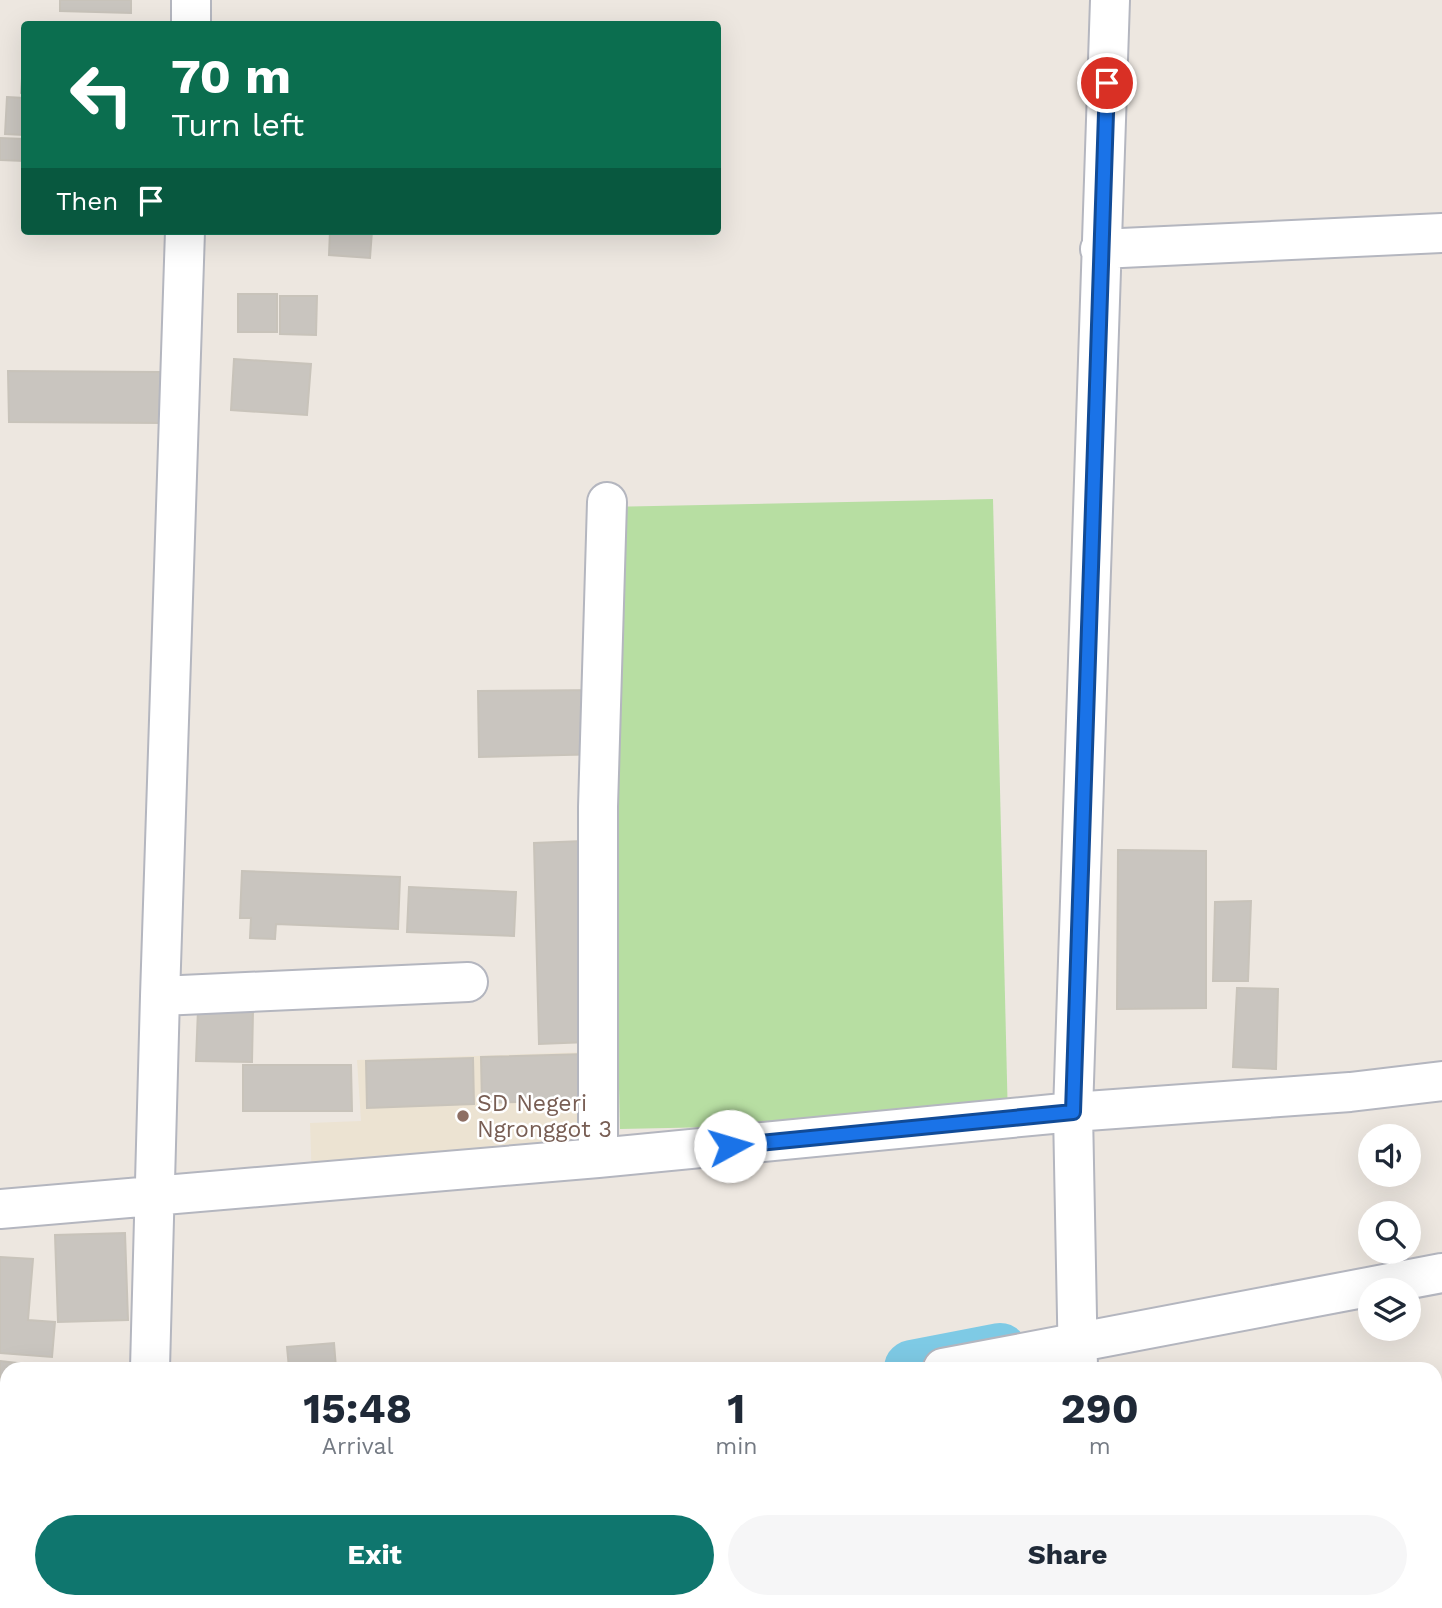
<!DOCTYPE html>
<html lang="en">
<head>
<meta charset="utf-8">
<style>
	:root { --surface:#fff; --page:#f6f6f7; --text:#1f2937; --muted:#747a83; --accent:#0f766e }
	body { margin:0; font-family:"Work Sans",sans-serif; background:var(--page); color:var(--text); height:100vh; display:flex; flex-direction:column; font-size:26px; white-space:nowrap }
	* { box-sizing:border-box; margin:0 }
	p { font-size:23px; color:var(--muted) }
	.icon { flex:none; width:38px; height:38px; fill:none; stroke:currentColor; stroke-width:2; stroke-linecap:round; stroke-linejoin:round }
	.map { position:relative; flex:1; overflow:hidden }
	.side { position:absolute; left:0px; top:1362px; width:1442px; height:247px; display:flex; flex-direction:column; background:var(--surface); border-radius:21px 21px 0 0; box-shadow:0 7px 28px #0002 }
	.side>* { flex:none }
	.hud { position:absolute; left:21px; top:21px; width:700px; height:214px; border-radius:7px; box-shadow:0 7px 28px #0002; background:#0b6e4f; color:#fff; overflow:hidden }
	.controls { position:absolute; left:1358px; top:1124px; display:grid; gap:14px }
	.controls a { display:grid; place-items:center; width:63px; height:63px; border-radius:50%; background:var(--surface); box-shadow:0 7px 28px #0002; font-size:35px }
	.pin { position:absolute; display:grid; place-items:center; width:60px; height:60px; color:#fff; margin:-30px; border:4px solid #fff; border-radius:50%; box-shadow:0 2px 7px #0007 }
	.me { position:absolute; width:77px; margin:-38px; rotate:84deg; stroke-linejoin:round; filter:drop-shadow(0 0 5px #0008) }
	.turn { display:flex; align-items:center; gap:24px; height:147px; padding:0 35px; font-size:32px }
	.turn .icon { width:91px; height:91px; stroke-width:2.5 }
	.turn b { display:block; font-size:49px; line-height:60px }
	.then { display:flex; align-items:center; height:66px; padding:0 35px; background:#0003; gap:14px; font-size:26px }
	.eta { display:flex; justify-content:space-evenly; align-items:center; height:119px; text-align:center }
	.eta b { font-size:42px; font-weight:700; line-height:49px }
	.primary-button { display:flex; gap:14px; margin-top:auto; padding:14px 35px }
	.primary-button a { flex:1; height:80px; border-radius:42px; background:var(--accent); color:#fff; font-size:28px; font-weight:700; line-height:80px; text-align:center }
	.primary-button a+a { background:var(--page); color:var(--text) }
	.map>svg:first-child { display:block }
	.education { fill:#ece3d2 }
	.green { fill:#b7dea2 }
	.lines { fill:none; stroke-linecap:round; stroke-linejoin:round }
	.river { stroke:#7ecae5; stroke-width:56 }
	.building { fill:#c9c5bf; stroke:#c8c3ba; stroke-width:2 }
	.minor-casing { stroke:#b4b6bf; stroke-width:42 }
	.minor { stroke:#fff; stroke-width:38 }
	.route-casing { stroke:#114b97; stroke-width:18 }
	.route { stroke:#1a73e8; stroke-width:12 }
	.education-dot { fill:#8d6e63; stroke:#fff; stroke-width:2.5 }
	.labels { text-anchor:middle; dominant-baseline:central; stroke-width:5; stroke-linejoin:round; paint-order:stroke }
	.education-label { font-size:23px; fill:#785e54; stroke:#fff; text-anchor:start }
</style>
</head>
<body>
<div class="map">
<svg width="1442" height="1608" viewBox="0 0 1442 1608">
	<rect width="100%" height="100%" fill="#ede7e0"/>
	<path class="education" d="M590 1052V1151L312 1182 310 1123 361 1121 357 1060Z"/>
	<path class="green" d="M993 499 1008 1121 620 1129 605 507Z"/>
	<g class="lines">
		<path class="river" d="M912 1368 1000 1351"/>
	</g>
	<path class="building" d="M60 0H131V13L60 11Z
		M24 49V94L21 93Z
		M7 97 24 98V135L5 134Z
		M0 138 24 139V161L0 160Z
		M330 231H372L370 258 329 255Z
		M238 294H277V332H238Z
		M280 296H317L316 335 280 334Z
		M234 359 311 364 307 415 231 410Z
		M8 371 160 372V423L9 422Z
		M609 690 607 754 479 757 478 691Z
		M583 841 588 1042 539 1044 534 843Z
		M1118 850 1206 851V1008L1117 1009Z
		M242 871 400 877 398 929 276 924 275 939 250 938 251 918H240Z
		M409 887 516 892 514 936 407 932Z
		M1251 901 1248 981H1213L1215 902Z
		M1237 988 1278 989 1276 1069 1233 1067Z
		M198 1009 253 1010 252 1062 196 1061Z
		M586 1054 588 1100 482 1103 481 1057Z
		M473 1058 474 1104 367 1108 366 1061Z
		M243 1065H351L352 1111H243Z
		M125 1233 128 1320 58 1322 55 1235Z
		M0 1257 33 1259 28 1320 55 1322 52 1357 0 1353Z
		M334 1343 336 1368H289L287 1347Z
		M0 1361 62 1368H7V1417L0 1416Z"/>
	<g class="lines">
		<defs>
			<path id="minor" d="M191 24V0
				M1100 249 1442 233
				M160 996 468 982
				M598 1158V807L607 502
				M0 1209 598 1158 1073 1112 1350 1092 1442 1081
				M150 1368 160 996 185 231
				M943 1368 1442 1273
				M1078 1368 1073 1112 1110 0
				M0 1459 7 1460
				M1090 1601V1608
				M142 1608 143 1601"/>
		</defs>
		<use href="#minor" class="minor-casing"/>
		<use href="#minor" class="minor"/>
	</g>
	<g class="lines">
		<defs>
			<path id="route" d="M730 1146 1073 1112 1107 83"/>
		</defs>
		<use href="#route" class="route-casing"/>
		<use href="#route" class="route"/>
	</g>
	<circle class="education-dot" cx="463" cy="1116" r="7"/>
	<g class="labels">
		<g class="education-label">
			<text x="477" y="1103">SD Negeri<tspan x="477" dy="26">Ngronggot 3</tspan></text>
		</g>
	</g>
</svg>
<div class="controls">
<a><svg class="icon" aria-label="sound" viewBox="0 0 24 24"><path d="M4 9h4l5-4v14l-5-4H4zM17 9q2 3 0 6"/></svg></a>
<a><svg class="icon" aria-label="search" viewBox="0 0 24 24"><circle cx="10" cy="10" r="6"/><path d="M15 15l6 6"/></svg></a>
<a><svg class="icon" aria-label="layers" viewBox="0 0 24 24"><path d="M12 4l9 5-9 5-9-5zM3 14l9 5 9-5"/></svg></a>
</div>
<div class="pin" style="left:1107px;top:83px;background:#d93025"><svg class="icon" aria-label="arrive" viewBox="0 0 24 24"><path d="M6 21V4h12l-3 4 3 4H6"/></svg></div>
<svg class="me" style="left:730px;top:1146px" viewBox="-20 -20 40 40"><circle r="19" fill="#fff"/><path d="M0-13L10 11 0 6-10 11z" fill="#1a73e8"/></svg>
<div class="hud">
<div class="turn"><svg class="icon" aria-label="left" viewBox="0 0 24 24"><path d="M17 20v-9H6M10 6l-5 5 5 5"/></svg><div><b>70 m</b>Turn left</div></div>
<div class="then">Then<svg class="icon" aria-label="arrive" viewBox="0 0 24 24"><path d="M6 21V4h12l-3 4 3 4H6"/></svg></div>
</div>
<section class="side">
<div class="eta">
<div><b>15:48</b><p>Arrival</p></div>
<div><b>1</b><p>min</p></div>
<div><b>290</b><p>m</p></div>
</div>
<div class="primary-button"><a>Exit</a><a>Share</a></div>
</section>
</div>
</body>
</html>
